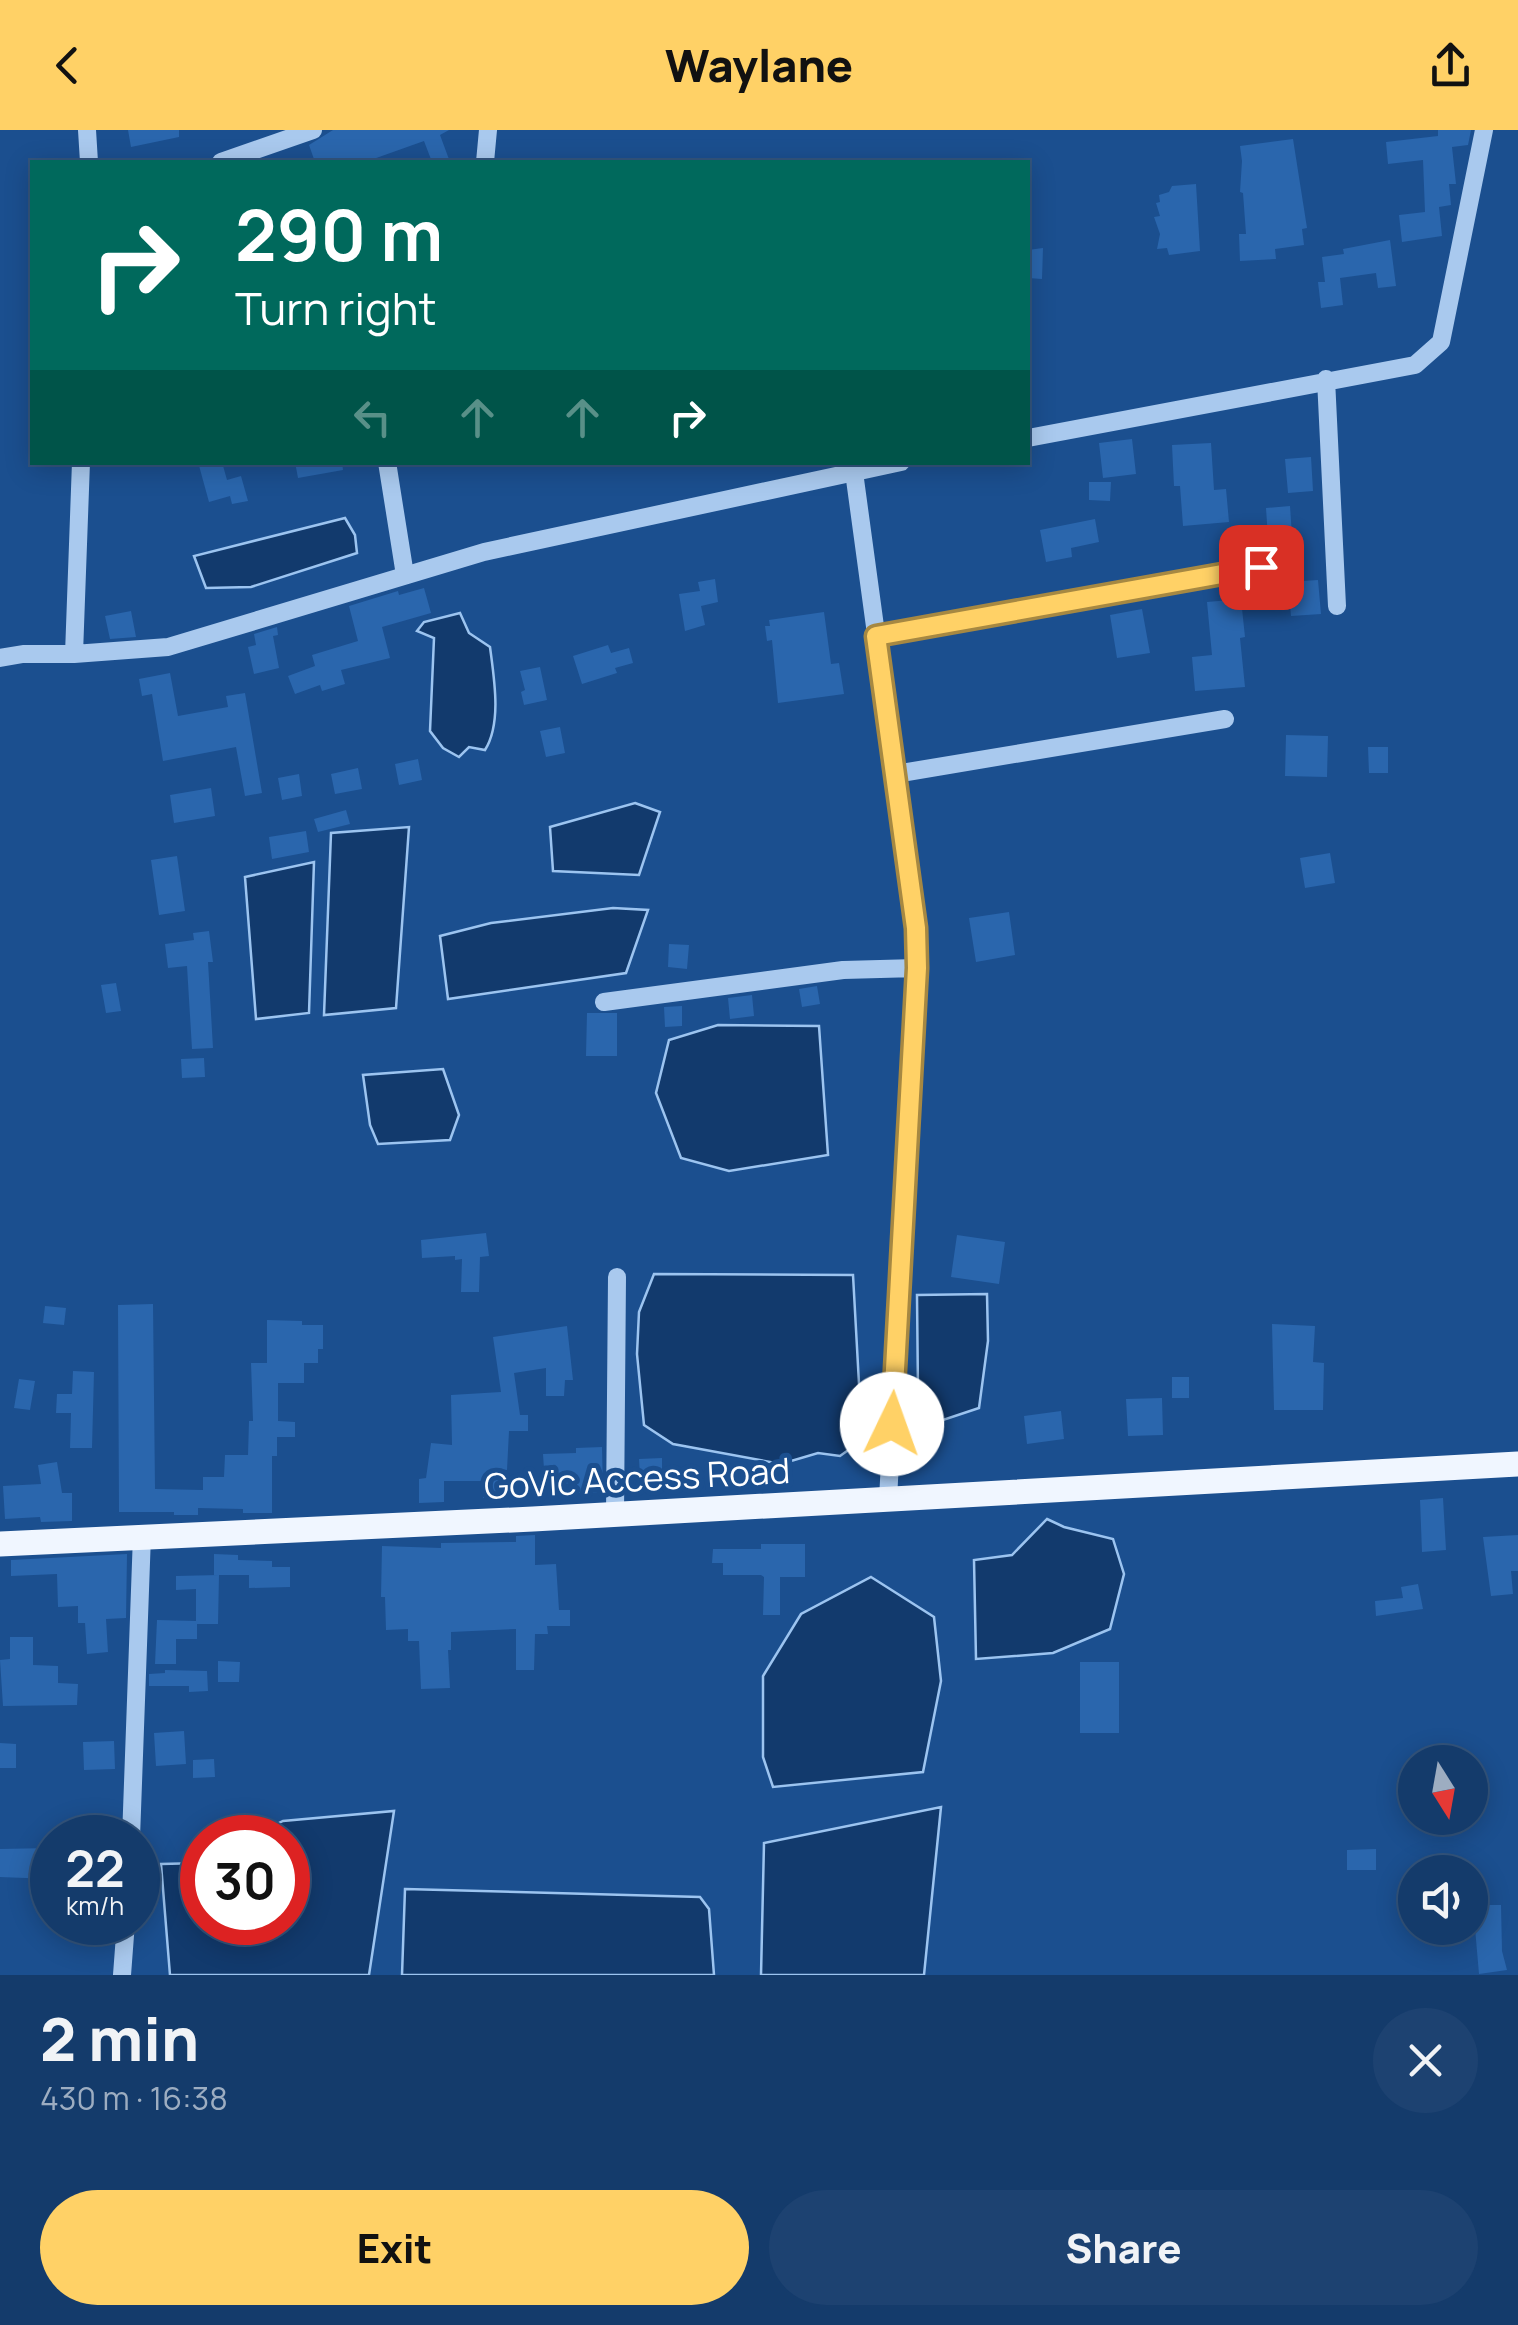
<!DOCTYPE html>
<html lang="en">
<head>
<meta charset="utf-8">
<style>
	:root { --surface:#143b6b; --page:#1d4271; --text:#f1f3f6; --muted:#9dadc1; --line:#33557e; --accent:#ffd166 }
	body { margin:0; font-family:Manrope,sans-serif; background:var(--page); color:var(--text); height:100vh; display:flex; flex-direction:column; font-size:38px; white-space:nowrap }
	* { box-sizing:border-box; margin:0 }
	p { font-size:32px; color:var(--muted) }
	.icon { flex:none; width:55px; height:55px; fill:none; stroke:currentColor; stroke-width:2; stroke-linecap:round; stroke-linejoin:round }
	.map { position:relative; height:1845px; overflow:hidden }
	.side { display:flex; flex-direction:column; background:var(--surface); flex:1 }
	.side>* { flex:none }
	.banner { position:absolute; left:30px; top:30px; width:1000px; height:305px; border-radius:0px; box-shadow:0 5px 25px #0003,0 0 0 2px var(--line); background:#00695c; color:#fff; overflow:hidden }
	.needle { width:65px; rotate:169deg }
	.tools { position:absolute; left:1398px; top:1615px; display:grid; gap:20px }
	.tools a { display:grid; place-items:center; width:90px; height:90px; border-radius:50%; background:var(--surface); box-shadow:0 5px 25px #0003,0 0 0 2px var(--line); font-size:50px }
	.speed { position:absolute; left:30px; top:1685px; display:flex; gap:20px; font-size:50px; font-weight:700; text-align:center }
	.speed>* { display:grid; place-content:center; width:130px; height:130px; border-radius:50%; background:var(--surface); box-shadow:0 5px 25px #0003,0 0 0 2px var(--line); line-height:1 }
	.speed small { font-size:25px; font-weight:400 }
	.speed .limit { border:15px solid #d22; background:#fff; color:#111 }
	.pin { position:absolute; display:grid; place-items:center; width:85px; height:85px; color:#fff; margin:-42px; border-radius:20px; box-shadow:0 5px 15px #0006 }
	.me { position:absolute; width:110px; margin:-55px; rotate:3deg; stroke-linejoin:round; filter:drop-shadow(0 0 8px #0008) }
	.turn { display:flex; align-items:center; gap:35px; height:210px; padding:0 40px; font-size:45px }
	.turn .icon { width:130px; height:130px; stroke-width:2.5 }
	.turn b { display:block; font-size:70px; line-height:85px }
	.lanes { display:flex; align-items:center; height:95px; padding:0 40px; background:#0003; justify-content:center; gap:50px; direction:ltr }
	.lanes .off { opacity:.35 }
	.round { display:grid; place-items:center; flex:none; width:105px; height:105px; border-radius:52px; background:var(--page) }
	.overview { display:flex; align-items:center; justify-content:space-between; height:170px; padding:0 40px }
	h1 { font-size:60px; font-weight:800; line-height:75px }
	.button { display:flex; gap:20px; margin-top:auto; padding:20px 40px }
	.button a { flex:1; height:115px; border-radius:60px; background:var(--accent); color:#111; font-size:40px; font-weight:800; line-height:115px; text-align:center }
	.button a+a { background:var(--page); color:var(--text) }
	header { display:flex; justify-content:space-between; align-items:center; height:130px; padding:0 40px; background:var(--accent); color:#111; font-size:45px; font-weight:800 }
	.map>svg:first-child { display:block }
	.water { fill:#123a6d; stroke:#9cc4f0; stroke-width:2.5 }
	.building { fill:#2a66ad }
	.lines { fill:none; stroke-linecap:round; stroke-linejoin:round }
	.minor { stroke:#a9c9ee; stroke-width:18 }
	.major { stroke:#f0f6ff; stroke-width:25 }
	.route-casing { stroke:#a68842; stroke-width:25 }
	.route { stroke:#ffd166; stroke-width:18 }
	.labels { text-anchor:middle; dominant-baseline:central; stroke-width:10; stroke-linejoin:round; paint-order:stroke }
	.street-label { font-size:35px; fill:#fff; stroke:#1b4f8f }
</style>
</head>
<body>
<header><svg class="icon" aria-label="back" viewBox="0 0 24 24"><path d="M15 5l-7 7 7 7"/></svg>Waylane<svg class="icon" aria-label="share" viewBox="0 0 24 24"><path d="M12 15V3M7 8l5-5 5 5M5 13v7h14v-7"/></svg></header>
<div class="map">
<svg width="1518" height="1845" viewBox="0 0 1518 1845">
	<rect width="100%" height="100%" fill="#1b4f8f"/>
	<path class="water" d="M345 388 355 405 357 423 251 457 206 458 194 426Z
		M460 483 469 503 490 517C494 548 502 593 485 620L469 617 459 627 443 618 430 601 434 508 417 501 424 492Z
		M635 673 660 682 639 745 553 741 550 697Z
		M409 697 396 878 324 885 331 703Z
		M314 732 309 883 256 889 245 747Z
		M613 778 648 780 626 843 448 869 440 806 491 793Z
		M718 895 819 896 828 1025 729 1041 681 1028 656 963 669 910Z
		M443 939 459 985 450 1010 378 1014 370 995 363 945Z
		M654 1144 853 1145 861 1290 854 1316 840 1326 818 1323 781 1334 673 1314 644 1295 637 1224 639 1182Z
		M987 1164 988 1211 979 1278 943 1290H931L918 1263 917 1165Z
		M1047 1389 1064 1397 1113 1409 1124 1444 1110 1499 1053 1523 976 1529 974 1430 1012 1425Z
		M871 1447 934 1487 941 1551 923 1642 773 1657 763 1627V1546L801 1484Z
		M941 1677 924 1845H761L764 1713Z
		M394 1681 369 1845H170L161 1734 202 1733V1792H288V1708L251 1707 283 1691Z
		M405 1759 700 1767 709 1779 714 1845H402Z"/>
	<path class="building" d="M128 0H179V7L131 17Z
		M333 0H449L440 5 450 32H432L424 11 365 32H315L309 15Z
		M1438 0H1471L1468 15 1452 17 1456 54H1449L1451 75 1439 77 1442 106 1402 112 1399 85 1425 82 1423 30 1388 34 1386 12 1438 6Z
		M1293 9 1307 98 1302 99 1304 115 1275 119 1276 129 1240 131 1239 104H1246L1243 63 1240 62 1242 31 1240 16Z
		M1196 54 1200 121 1169 125 1167 118 1157 119 1160 104 1154 87 1160 86 1156 73 1160 72 1159 65 1169 62 1172 56Z
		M1390 110 1396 156 1378 158 1376 143 1340 148 1343 175 1321 178 1318 152H1325L1322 127 1344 124 1343 119Z
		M1043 118 1042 149 1028 148V120Z
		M1132 309 1136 344 1103 348 1099 313Z
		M1211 313 1214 360 1226 359 1229 392 1183 396 1180 356H1174L1172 315Z
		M1311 327 1313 361 1288 363 1285 329Z
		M198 332H222L227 350 241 346 248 371 232 374 230 366 209 372Z
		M295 332H342L343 340 298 348Z
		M1089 352H1111L1110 371 1089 370Z
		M1290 376 1292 406 1268 408 1266 378Z
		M1095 389 1099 412 1071 418 1072 427 1046 432 1040 400Z
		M715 449 718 472 701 476 705 495 685 501 679 464 700 461 698 452Z
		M1318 450 1321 484 1291 486 1288 452Z
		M424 458 431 483 382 497 390 528 341 540 345 554 322 561 320 555 295 564 288 546 315 536 312 525 358 511 349 476 398 461 399 465Z
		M1241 469 1245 507 1240 508 1245 557 1195 561 1192 527 1212 525 1207 472Z
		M1142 479 1150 523 1117 528 1110 485Z
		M131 481 136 507 110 509 105 486Z
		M824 482 831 534 839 533 844 564 778 573 772 510 767 511 765 496H770L769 490Z
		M277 497 278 505 273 506 279 538 254 544 248 517 256 515 254 504Z
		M608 515 611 523 629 518 633 533 615 538 617 543 582 554 573 526Z
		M540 537 547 570 524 575 521 562 525 560 520 541Z
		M170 543 178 586 228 577 226 566 245 563 262 663 245 666 236 617 163 631 152 564 142 566 139 549Z
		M560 597 565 623 546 627 540 601Z
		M1286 605 1328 606 1327 647 1285 646Z
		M1368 617H1388V643H1369Z
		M418 629 422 650 399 655 395 634Z
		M358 638 362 659 335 664 331 644Z
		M299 644 302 666 282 670 278 648Z
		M211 658 215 686 174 693 170 665Z
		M346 680 350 694 318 702 314 689Z
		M306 701 309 722 272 729 269 707Z
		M1330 723 1335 753 1305 758 1300 728Z
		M177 726 185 781 159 785 151 730Z
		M1009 782 1015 825 976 832 969 788Z
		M209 801 213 832H208L213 918 192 919 187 836 168 838 165 814 194 810 193 803Z
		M669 814 689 815 687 839 668 837Z
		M116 853 121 881 106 883 101 855Z
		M817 856 820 874 802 877 799 859Z
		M752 865 754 886 730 889 728 868Z
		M682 876V896L665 897 664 877Z
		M587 883H617V926H586Z
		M204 928 205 947 182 948 181 929Z
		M486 1103 489 1126 480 1127 479 1162H461L462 1129 455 1130V1126L422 1128 421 1110Z
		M957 1105 1005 1112 999 1154 951 1147Z
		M153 1174 155 1359 203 1360V1347H224L225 1325H248L249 1291H253L251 1233H267V1190L302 1191V1195H323V1219H318V1233H304V1253H278V1291L295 1292V1307H277V1326H272V1383H243V1379L198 1378V1385H174V1382H119L118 1175Z
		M45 1176 66 1178 64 1195 43 1193Z
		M1272 1194 1315 1196 1313 1232 1324 1233 1323 1280H1274Z
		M567 1196 573 1250H565L564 1266H546V1238L514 1243 520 1285H528V1301H509L507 1340 500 1339 498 1368H483L484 1351H444V1372L419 1373V1349L426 1348 431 1313 452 1315 451 1265 501 1262 493 1207Z
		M73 1241 94 1242 92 1318H70L71 1283H56L57 1264H72Z
		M1172 1247H1189V1268H1172Z
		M19 1249 35 1251 30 1280 14 1278Z
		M1162 1268 1163 1305 1128 1306 1126 1269Z
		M1061 1281 1064 1309 1027 1314 1024 1286Z
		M602 1317 603 1362 577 1363V1353L545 1354 543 1324 576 1323V1318Z
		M662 1328V1346H640L639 1329Z
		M57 1332 62 1363H72V1391L41 1392 40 1387 5 1389 3 1356 41 1354 38 1335Z
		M1443 1368 1446 1420 1422 1422 1420 1370Z
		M535 1405V1435L556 1434 559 1480H570V1496H547L548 1504H535L534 1540H516V1499L451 1502V1520H448L450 1558 421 1559 419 1511H408V1499L386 1500 385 1467H381L382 1416 441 1418V1413L516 1412V1406Z
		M1518 1405V1441H1511L1513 1464 1491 1466 1483 1407Z
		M761 1414H805V1447H780V1485H763L764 1447 761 1445H723V1433H712L713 1419H761Z
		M127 1424 126 1488 106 1489 108 1522 87 1524 85 1493H78V1476L58 1477 57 1444 11 1446V1430Z
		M214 1424 238 1425V1430L272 1431V1437H290V1457L249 1458V1445H214Z
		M219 1445 218 1494H197V1509H176V1534H155L157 1490 196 1491V1459L176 1460V1446Z
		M1418 1454 1423 1479 1376 1486 1375 1471 1403 1468 1401 1457Z
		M10 1507H33V1535L58 1536V1553L78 1554 77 1575 3 1576 0 1530 10 1529Z
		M218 1531 240 1532 239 1552H218Z
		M1080 1532H1119V1603H1080Z
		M165 1540 207 1541 208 1561 189 1562V1556H149V1544L165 1543Z
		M184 1601 186 1634 156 1636 154 1603Z
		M114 1611 115 1639 84 1640 83 1612Z
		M0 1613 16 1614V1638H0Z
		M214 1629 215 1647 193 1648V1630Z
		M50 1718 51 1749 0 1747V1719Z
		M1376 1719V1740H1347V1720Z
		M1473 1775H1501L1502 1821 1507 1840 1479 1844Z"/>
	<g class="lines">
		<path class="minor" d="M87 0 89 32
			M221 32 313 0
			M485 32 488 0
			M1326 249 1337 476
			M1028 308 1415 235 1441 212 1484 0
			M387 332 405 445
			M854 342 916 798 917 838 888 1369
			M876 506 1261 437
			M74 524 81 332
			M0 528 23 524H74L168 517 484 422 901 332
			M895 644 1225 589
			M604 872 843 840 917 838
			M615 1384 617 1147
			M131 1708 142 1405
			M122 1845 126 1792"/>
		<path class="major" d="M0 1414 533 1389 1518 1334"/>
	</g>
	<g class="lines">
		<defs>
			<path id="route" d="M892 1294 917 838 916 798 876 506 1261 437"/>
		</defs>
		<use href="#route" class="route-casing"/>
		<use href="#route" class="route"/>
	</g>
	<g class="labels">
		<g class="street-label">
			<text transform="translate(637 1348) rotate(-3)">GoVic Access Road</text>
		</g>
	</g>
</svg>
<div class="tools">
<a><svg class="needle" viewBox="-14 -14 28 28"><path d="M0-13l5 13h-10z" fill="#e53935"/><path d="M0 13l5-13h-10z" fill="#9dadc1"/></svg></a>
<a><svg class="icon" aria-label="sound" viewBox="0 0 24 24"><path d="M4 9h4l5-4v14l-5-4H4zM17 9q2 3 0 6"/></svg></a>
</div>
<div class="speed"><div>22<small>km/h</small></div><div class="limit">30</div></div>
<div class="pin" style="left:1261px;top:437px;background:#d93025"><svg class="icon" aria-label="arrive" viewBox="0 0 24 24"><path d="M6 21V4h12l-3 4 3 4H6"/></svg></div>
<svg class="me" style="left:892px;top:1294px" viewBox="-20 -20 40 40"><circle r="19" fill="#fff"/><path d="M0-13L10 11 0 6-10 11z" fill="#ffd166"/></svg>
<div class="banner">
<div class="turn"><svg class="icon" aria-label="right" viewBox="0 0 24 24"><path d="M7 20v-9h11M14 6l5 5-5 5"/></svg><div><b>290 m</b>Turn right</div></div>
<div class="lanes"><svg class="icon off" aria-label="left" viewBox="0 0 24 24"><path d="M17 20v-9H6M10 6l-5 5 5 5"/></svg><svg class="icon off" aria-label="ahead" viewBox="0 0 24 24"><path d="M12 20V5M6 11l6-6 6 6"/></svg><svg class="icon off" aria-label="ahead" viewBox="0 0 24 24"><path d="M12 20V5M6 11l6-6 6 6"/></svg><svg class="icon" aria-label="right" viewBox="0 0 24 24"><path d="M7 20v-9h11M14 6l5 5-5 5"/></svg></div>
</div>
</div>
<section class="side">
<div class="overview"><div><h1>2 min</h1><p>430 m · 16:38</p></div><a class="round"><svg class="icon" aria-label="close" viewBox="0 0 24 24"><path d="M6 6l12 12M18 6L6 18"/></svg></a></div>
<div class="button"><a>Exit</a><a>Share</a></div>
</section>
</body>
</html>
